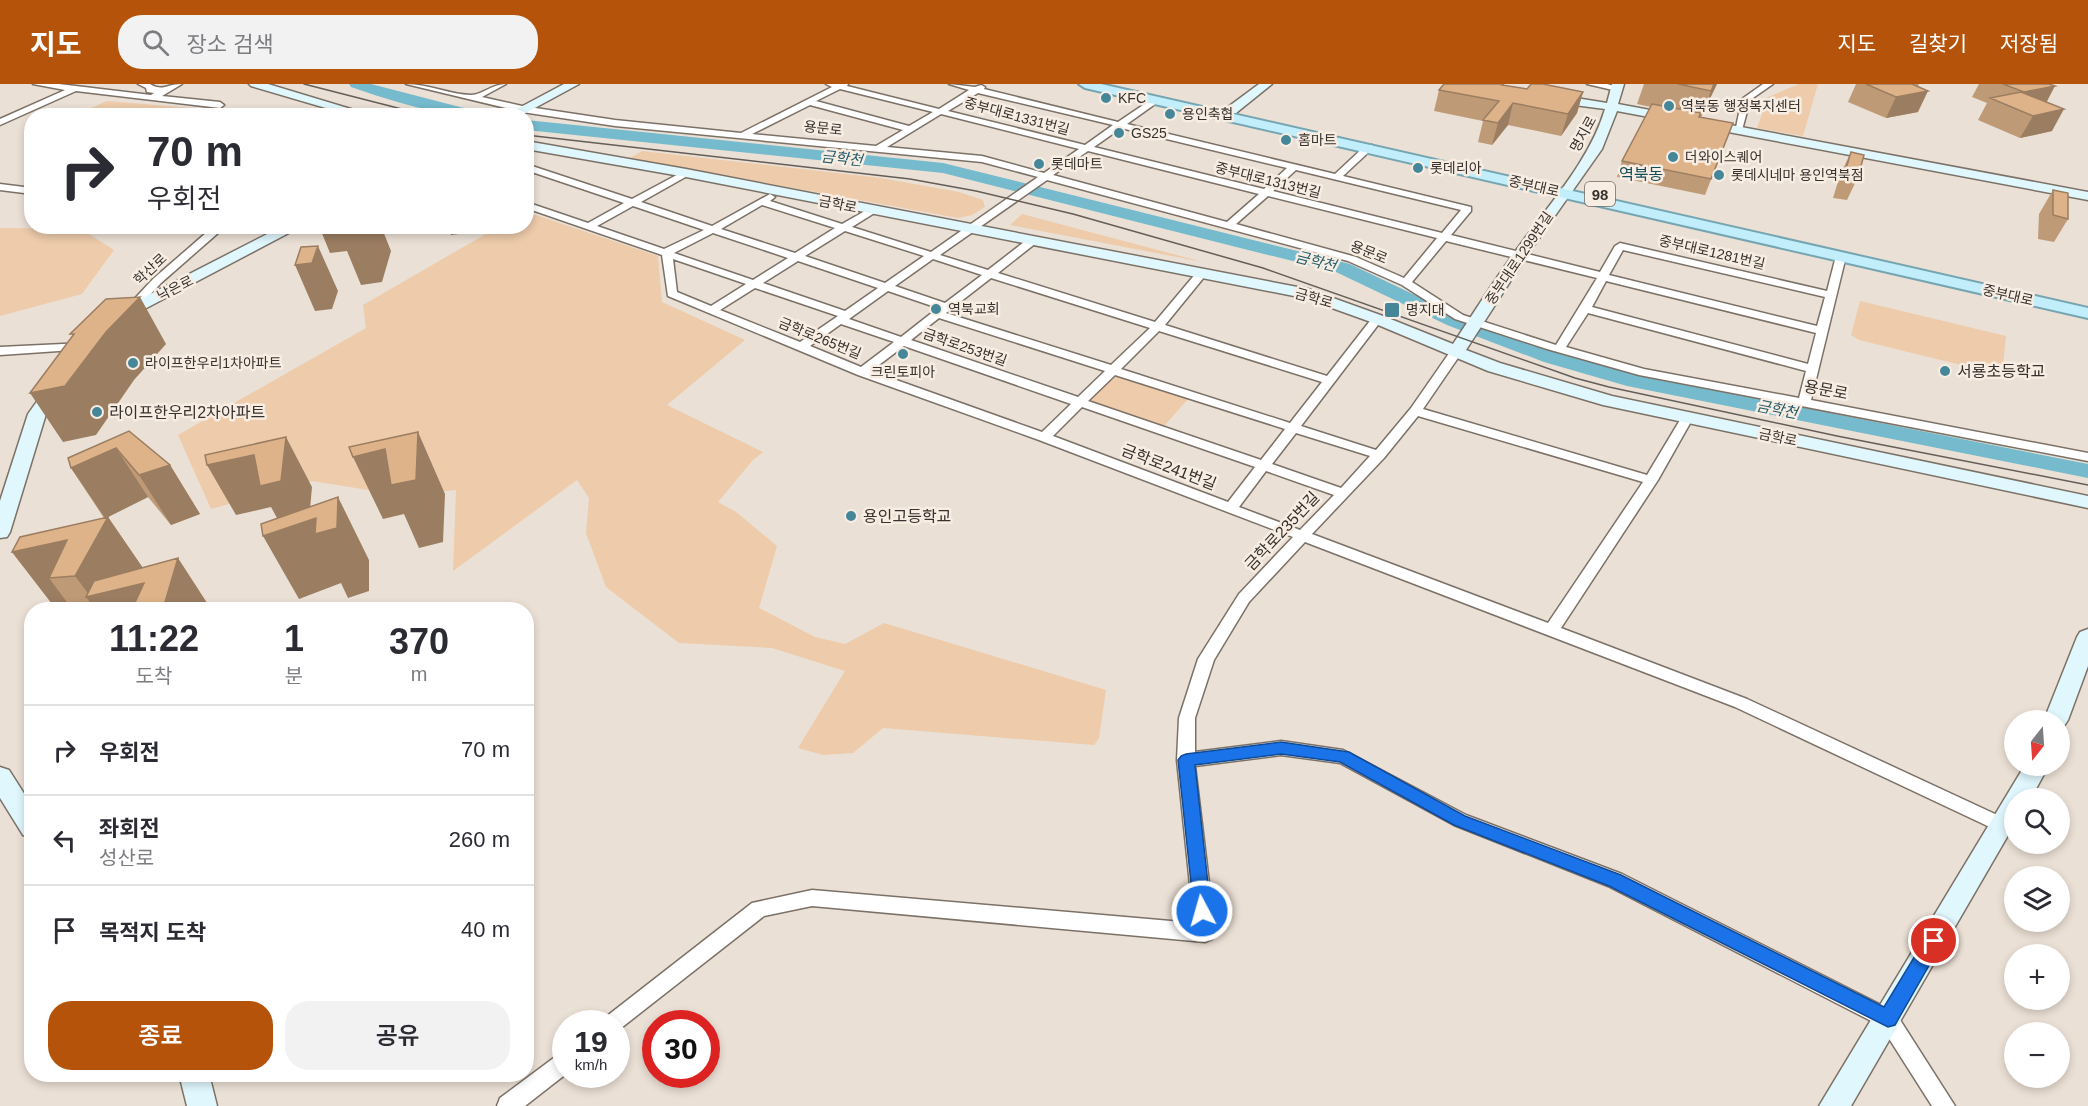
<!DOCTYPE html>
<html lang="ko">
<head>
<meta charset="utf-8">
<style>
	:root { --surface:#fff; --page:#f2f2f3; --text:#2b2b33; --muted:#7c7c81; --line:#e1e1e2; --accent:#b45309 }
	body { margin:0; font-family:Arial,"Noto Sans KR",sans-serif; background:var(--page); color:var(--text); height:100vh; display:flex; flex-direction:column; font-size:22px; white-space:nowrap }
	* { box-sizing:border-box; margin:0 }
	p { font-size:20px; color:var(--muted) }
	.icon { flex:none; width:33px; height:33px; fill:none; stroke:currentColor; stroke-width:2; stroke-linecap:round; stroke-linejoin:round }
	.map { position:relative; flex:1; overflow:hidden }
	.sheet { position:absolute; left:24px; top:518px; width:510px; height:480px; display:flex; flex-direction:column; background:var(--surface); border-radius:24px; box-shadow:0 3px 9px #0003 }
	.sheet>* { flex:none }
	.hud { position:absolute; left:24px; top:24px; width:510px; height:126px; border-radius:24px; box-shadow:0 3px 9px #0003; background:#fff; color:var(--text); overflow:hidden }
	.needle { width:39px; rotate:197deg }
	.buttons { position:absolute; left:2004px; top:626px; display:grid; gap:12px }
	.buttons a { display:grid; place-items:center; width:66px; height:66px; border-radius:50%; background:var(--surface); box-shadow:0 3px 9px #0003; font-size:30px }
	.speed { position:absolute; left:552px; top:926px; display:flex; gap:12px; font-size:30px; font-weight:700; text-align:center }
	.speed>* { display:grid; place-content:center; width:78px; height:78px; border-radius:50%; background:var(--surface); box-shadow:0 3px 9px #0003; line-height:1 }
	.speed small { font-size:15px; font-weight:400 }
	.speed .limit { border:9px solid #d22; background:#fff; color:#111 }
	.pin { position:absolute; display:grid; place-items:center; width:51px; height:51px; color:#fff; margin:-26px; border:3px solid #fff; border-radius:50%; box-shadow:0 2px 6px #0007 }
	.me { position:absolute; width:66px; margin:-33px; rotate:354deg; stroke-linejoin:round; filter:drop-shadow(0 0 4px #0008) }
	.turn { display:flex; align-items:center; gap:21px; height:126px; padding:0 24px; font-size:27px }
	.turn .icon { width:78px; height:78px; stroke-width:2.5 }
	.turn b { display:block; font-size:42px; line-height:51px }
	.eta { display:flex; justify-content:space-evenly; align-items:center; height:102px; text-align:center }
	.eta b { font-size:36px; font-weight:600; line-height:42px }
	.cta { display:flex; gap:12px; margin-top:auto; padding:12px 24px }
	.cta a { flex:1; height:69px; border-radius:24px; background:var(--accent); color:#fff; font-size:24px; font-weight:600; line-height:69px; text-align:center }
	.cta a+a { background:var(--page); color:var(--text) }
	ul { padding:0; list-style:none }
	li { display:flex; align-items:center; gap:18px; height:90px; padding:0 24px; border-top:2px solid var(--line) }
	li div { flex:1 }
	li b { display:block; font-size:22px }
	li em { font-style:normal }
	header { display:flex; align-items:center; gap:36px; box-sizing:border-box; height:84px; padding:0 30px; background:var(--accent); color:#fff }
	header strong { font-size:28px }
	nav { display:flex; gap:33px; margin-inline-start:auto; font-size:21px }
	.search { width:420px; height:54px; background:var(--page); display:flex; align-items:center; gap:15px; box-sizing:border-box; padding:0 21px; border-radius:24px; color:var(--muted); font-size:22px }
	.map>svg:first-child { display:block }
	.green { fill:#edcbab }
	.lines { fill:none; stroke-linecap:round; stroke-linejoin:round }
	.river { fill:#75bacd; fill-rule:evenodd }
	.street-casing { stroke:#7b7167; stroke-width:3 }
	.secondary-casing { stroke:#7b7167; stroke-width:3 }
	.primary-casing { stroke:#76a5b1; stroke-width:4 }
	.street { fill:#fff; fill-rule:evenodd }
	.secondary { fill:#e0f7fd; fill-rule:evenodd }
	.primary { fill:#c1eefa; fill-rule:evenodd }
	.tram { stroke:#645d58; stroke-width:1.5 }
	.wall { fill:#bf9a77 }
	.shaded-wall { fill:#9b7d61 }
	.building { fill:#deb38a; stroke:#9b7d61; stroke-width:1.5 }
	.route { fill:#1a73e8; stroke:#114b97; stroke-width:1.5 }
	.poi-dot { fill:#458799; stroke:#f8ede2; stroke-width:2 }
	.labels { text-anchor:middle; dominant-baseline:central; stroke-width:5; stroke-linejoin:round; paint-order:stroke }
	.far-poi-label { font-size:14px; fill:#37322e; stroke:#f8ede2; text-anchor:start }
	.far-street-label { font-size:14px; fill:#37322e; stroke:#f8ede2 }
	.far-water-label { font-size:15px; font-style:italic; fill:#235c6a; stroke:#f8ede2 }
	.shield { fill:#f8ede2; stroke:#716a64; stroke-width:1.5 }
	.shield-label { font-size:15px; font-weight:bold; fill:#37322e }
	.far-quarter-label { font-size:16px; fill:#134b58; stroke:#f8ede2 }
	.poi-label { font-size:16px; fill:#37322e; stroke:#f8ede2; text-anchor:start }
	.street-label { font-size:16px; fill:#37322e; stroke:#f8ede2 }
</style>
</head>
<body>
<header>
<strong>지도</strong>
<div class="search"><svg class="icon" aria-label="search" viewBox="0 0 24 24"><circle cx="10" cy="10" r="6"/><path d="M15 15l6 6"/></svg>장소 검색</div>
<nav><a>지도</a><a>길찾기</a><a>저장됨</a></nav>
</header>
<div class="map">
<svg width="2088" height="1022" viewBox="0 0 2088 1022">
	<rect width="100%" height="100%" fill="#ebe0d5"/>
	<path class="green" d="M1799 0H1818L1803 52 1757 44 1768 13Z
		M107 17 193 24 179 31H75Z
		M642 67 881 94 959 108 983 116 985 123 972 131 958 134 630 74Z
		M527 128 658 172 662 218 745 256 667 321 763 368 752 377 718 418 736 428 777 462 759 524 815 553 845 560 884 539 1106 606 1099 654 1094 661 883 644 853 669 823 671 798 664 845 587 772 564 679 559 606 503 586 449 589 414 577 396 453 487 456 406 400 411 312 397 211 425 178 351 366 244 363 221 498 143 526 142Z
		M1022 130 1203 178 1010 141Z
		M0 144 81 145 114 166 82 210 0 232Z
		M1860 217 2006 252 2002 291 1859 256 1851 251Z
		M1114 290 1189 314 1164 342 1088 317Z"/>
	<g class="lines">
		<path class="river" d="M349 0H371L483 29 484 32C439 32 394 18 351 3Z
			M526 36 943 79 1350 180 1461 233 1560 268 1638 291 2088 380V394L1627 302 1544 278 1447 241 1336 188 943 89 526 46Z"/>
		<defs>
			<path id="street" d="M33 0H59L151 11 154 9 147 8 146 4 138 0H150C163 8 166 0 182 0L162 12 220 18 224 21 220 24 76 7 0 41V35L65 6Z
				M406 0C429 0 451 11 471 11 482 11 492 0 506 0L482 13 522 22 615 36 741 49 832 3 826 0H848L847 2 939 25 969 6 949 0 975 3 981 1 985 3 984 5 1118 38 1155 13 1158 14V18L1127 40 1335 90 1366 61H1372V65L1343 92 1471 123V127L1451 151 1600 188 1615 162 1620 159 1827 207 1836 172 1845 170 1846 172 1811 316 2088 369V377L1639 291 1547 265 1455 235 1402 201 1348 177 1047 96 940 171 988 186 1028 155H1036V159L998 189 1155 238 1197 188H1205V192L1165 241 1327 292 1373 233H1381V237L1301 342 1376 366 1411 324 1452 265 1456 264 1462 268 1423 325 1647 391 1683 331H1691L1693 334 1658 396 1561 544 1747 615 2008 736 2011 741 2008 746 2002 748 1996 746 1735 623 1305 458 1249 518 1214 576 1195 634V668L1281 657 1343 666 1466 731 1622 790 1895 928 1955 1022H1932L1881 942 1608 802 1454 741 1340 679 1281 671 1195 682 1215 849 1212 855 1205 858 812 822 764 832 616 948V939H604L607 932 752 819 812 806 1194 839 1177 676 1179 634 1198 575 1239 510 1293 453 1039 356 858 291 668 212 662 171 526 124V118L588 139 624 119 526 86V80L632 115 686 86 691 89 689 91 641 118 712 142 770 110 775 113 770 117 842 140 872 123 876 124V128L852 143 931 168 1038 93 982 78 615 42 522 28ZM840 5 933 28 909 42 816 17ZM978 9 1113 41 1085 61 948 27ZM810 21 903 46 876 62 752 50ZM941 30 1079 65 1044 89 982 72 887 63ZM1121 44 1287 84 1264 105 1094 63ZM1088 67 1259 110 1227 138 1053 91ZM1296 86 1461 126 1442 149 1273 107ZM1268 112 1437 154 1404 194 1356 173 1236 140ZM762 121 835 144 795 169 721 145ZM633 122 704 146 664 165 597 142ZM845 147 924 172 885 199 805 172ZM713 149 788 174 753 196 674 169ZM1446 157 1597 194 1556 261 1463 231 1412 198ZM1623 166 1825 213 1817 242 1609 191ZM673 175 746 200 711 222 677 208ZM933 175 982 191 945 219 895 202ZM798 177 878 204 845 227 763 199ZM991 194 1150 244 1111 281 946 229ZM1606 197 1816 249 1808 280 1592 223ZM755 204 838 232 800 258 720 226ZM888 207 938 224 901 253 849 235ZM1588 229 1806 287 1799 314 1644 285 1566 263ZM939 234 1105 287 1078 313 911 256ZM841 240 894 258 861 283 810 262ZM1159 247 1322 298 1290 339 1121 285ZM904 262 1071 320 1042 348 871 287ZM1115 291 1285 345 1261 376 1088 317ZM1082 323 1255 383 1228 418 1053 352ZM1418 332 1643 398 1548 539 1312 450 1384 374ZM1296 349 1370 372 1341 404 1272 380ZM1266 387 1334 411 1300 446 1239 423Z
				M1587 0H1607L1621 4 1617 7Z
				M1763 0H1773L1750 16 1742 46 1735 48 1742 15Z
				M0 100 32 104V110L0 106Z
				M214 142H226L161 199 133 229H125V225L153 195Z
				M257 142H284L292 146 287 149Z
				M84 259 90 263 88 265 0 271V263Z
				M566 967V990L525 1022H497L500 1014 559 970Z"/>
			<path id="secondary" d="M249 0H268L374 32H353L251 2Z
				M564 0H579L520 32H504Z
				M1259 0H1272L1236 29H1228V23Z
				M1612 0H1624L1618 20 2088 108V116L1617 27 1602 65 1526 173 1466 266 1500 279 1612 312 2088 412V424L1603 321 1488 287 1371 238 1304 214 686 93 526 65V57L686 85 1308 205 1383 232 1453 260C1475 227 1496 193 1520 161 1550 119 1590 76 1605 25L1551 18 1545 14 1551 10 1607 19Z
				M283 142H302L135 230 127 238H115L113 235 123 224Z
				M56 298 62 299 65 303 46 330 10 448 7 453 0 454V417L28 330 50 299Z
				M2088 545V582L2068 636 2064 642 2060 644V636H2044L2077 553 2080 548Z
				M2025 681H2049L2031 714H2014V741L1851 1022H1819Z
				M0 683 9 686 32 722V754L23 751 0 714Z
				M179 990H209L217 1022H187Z"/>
			<path id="primary" d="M1079 0H1101L2088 224V234L1085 4Z"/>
		</defs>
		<use href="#street" class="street-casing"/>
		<use href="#secondary" class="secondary-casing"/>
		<use href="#primary" class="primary-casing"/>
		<use href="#street" class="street"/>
		<use href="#secondary" class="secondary"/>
		<use href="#primary" class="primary"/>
		<path class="tram" d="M304 0 429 32
			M526 51 910 95 976 107 1073 130 1263 184 1575 294 1609 303 1837 352 2088 401"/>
	</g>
	<path class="wall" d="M1644 0H1717L1701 33 1733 39 1705 111 1617 93 1622 77 1651 23 1637 20Z
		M1856 0H1919L1918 2V28L1886 34 1848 18Z
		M1979 0H2049L2047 18 2052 47 2020 54 1978 36 1987 19 1972 13Z
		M1505 2 1527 5 1583 8 1577 29 1561 52 1508 41 1492 61 1478 58 1483 37 1434 27 1439 6Z
		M1851 68 1858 93 1847 116 1833 114 1840 91Z
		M2053 106 2068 135 2054 158 2038 155 2039 130Z
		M129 347 170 381 200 430 171 441 148 413 108 433 143 484 211 525H56L12 468 104 434 71 384Z"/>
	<path class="shaded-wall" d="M1714 0H1717L1701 33 1711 7Z
		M2055 2 2044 23 2016 25 2024 8Z
		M1928 7 1918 28 1886 34 1896 13Z
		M1583 8 1577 29 1561 52 1568 30Z
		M1513 19 1508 41 1492 61 1498 39Z
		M2064 25 2052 47 2020 54 2033 32Z
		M319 142H381L391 167 382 198 361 201 347 167 330 169Z
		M448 142H468L467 149 451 151Z
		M318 162 338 207 332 225 315 227 295 181Z
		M140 213 166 260 134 296 96 351 63 358 30 309 106 248Z
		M418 348 445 410 443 458 419 464 404 430 383 435 353 373Z
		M286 353 312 403 309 436 338 413 369 476V507L348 514 341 499 299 515 263 452 283 445 271 423 236 431 207 381 254 371Z
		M116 364 148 413 108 433 151 496 162 525H95L86 513 90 512 75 492 49 494 72 525H56L12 468 105 434 71 384Z
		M170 381 200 430 171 441 139 391Z
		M178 474 211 525H163Z"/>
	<path class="building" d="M1444 0H1503L1502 1 1527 5 1531 0H1543L1583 8 1568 30 1513 19 1498 39 1483 36 1499 17 1439 6Z
		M1678 0H1714L1711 7Z
		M1866 0H1912L1928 7 1896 13Z
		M2003 0H2049L2055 2 2024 8Z
		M2021 8 2064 25 2033 32 1990 14Z
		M1652 20 1701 29 1699 33 1733 39 1711 95 1622 77Z
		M1851 68 1864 71 1858 93 1844 91Z
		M2053 106 2068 109V135L2053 131Z
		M318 162 312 179 295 181 301 163Z
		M140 213 106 248 65 302 30 309 74 250H70L106 215Z
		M129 347 170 381 139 391 116 364 71 384 68 374Z
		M418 348 416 396 391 401 385 365 353 373 349 363Z
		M286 353 281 397 260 402 254 371 207 381 205 371Z
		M338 413 337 444 315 450 316 434 263 452 261 440Z
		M108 433 75 492 49 494 67 456 12 468 20 453Z
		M178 474 163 525H132L144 499 86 513 94 497Z"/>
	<path class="route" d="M1281 658 1349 668 1465 732 1621 791 1884 923 1927 852 1934 849 1940 852 1943 857 1895 941 1888 943 1609 802 1454 741 1340 678 1281 670 1195 681 1211 827 1209 833 1202 835 1196 833 1194 827 1178 676 1181 672 1186 670Z"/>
	<g class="poi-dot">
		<circle cx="1106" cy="14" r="6"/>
		<circle cx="1669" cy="22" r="6"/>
		<circle cx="1170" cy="30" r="6"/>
		<circle cx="1119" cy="49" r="6"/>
		<circle cx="1286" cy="56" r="6"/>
		<circle cx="1673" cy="73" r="6"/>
		<circle cx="1039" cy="80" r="6"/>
		<circle cx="1418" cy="84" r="6"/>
		<circle cx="1719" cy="91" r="6"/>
		<circle cx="936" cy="225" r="6"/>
		<rect x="1384" y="218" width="16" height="16" rx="3"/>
		<circle cx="903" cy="270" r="6"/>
		<circle cx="133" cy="279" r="6"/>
		<circle cx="1945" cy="287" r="6"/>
		<circle cx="97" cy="328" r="6"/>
		<circle cx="851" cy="432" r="6"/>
	</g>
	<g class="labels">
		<g class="far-poi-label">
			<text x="1118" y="14">KFC</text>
			<text x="1681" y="22">역북동 행정복지센터</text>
			<text x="1182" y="30">용인축협</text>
			<text x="1131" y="49">GS25</text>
			<text x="1298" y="56">홈마트</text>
			<text x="1685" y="73">더와이스퀘어</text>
			<text x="1051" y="80">롯데마트</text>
			<text x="1430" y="84">롯데리아</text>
			<text x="1731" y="91">롯데시네마 용인역북점</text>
			<text x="948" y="225">역북교회</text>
			<text x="1406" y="226">명지대</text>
			<text x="145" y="279">라이프한우리1차아파트</text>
			<text x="903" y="288" text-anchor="middle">크린토피아</text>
		</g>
		<g class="far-street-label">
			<text transform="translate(1017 32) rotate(15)">중부대로1331번길</text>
			<text transform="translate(823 44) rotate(6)">용문로</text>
			<text transform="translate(1583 50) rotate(-61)">명지로</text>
			<text transform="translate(1268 96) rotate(14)">중부대로1313번길</text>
			<text transform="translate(1534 102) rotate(13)">중부대로</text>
			<text transform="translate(838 120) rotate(11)">금학로</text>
			<text transform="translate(1369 168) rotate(22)">용문로</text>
			<text transform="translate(1712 168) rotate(13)">중부대로1281번길</text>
			<text transform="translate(1519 174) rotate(-56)">중부대로1299번길</text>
			<text transform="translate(150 185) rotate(-43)">학산로</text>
			<text transform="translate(175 204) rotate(-27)">낙은로</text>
			<text transform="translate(2008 211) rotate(13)">중부대로</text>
			<text transform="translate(1314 214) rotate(16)">금학로</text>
			<text transform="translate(820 254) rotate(22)">금학로265번길</text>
			<text transform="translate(965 263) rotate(19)">금학로253번길</text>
			<text transform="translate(1778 353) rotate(12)">금학로</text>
		</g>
		<g class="far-water-label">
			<text transform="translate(842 74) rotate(6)">금학천</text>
			<text transform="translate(1316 177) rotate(14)">금학천</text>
			<text transform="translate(1777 325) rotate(11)">금학천</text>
		</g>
		<rect class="shield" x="1585" y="98" width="30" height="24" rx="4.5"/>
		<g class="shield-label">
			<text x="1600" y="110">98</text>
		</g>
		<g class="far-quarter-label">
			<text x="1641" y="90">역북동</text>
		</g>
		<g class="poi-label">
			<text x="1957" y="287">서룡초등학교</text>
			<text x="109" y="328">라이프한우리2차아파트</text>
			<text x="863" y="432">용인고등학교</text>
		</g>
		<g class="street-label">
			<text transform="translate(1826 306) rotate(11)">용문로</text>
			<text transform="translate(1169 383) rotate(21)">금학로241번길</text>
			<text transform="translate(1282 447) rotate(-47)">금학로235번길</text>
		</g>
	</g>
</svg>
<div class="buttons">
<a><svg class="needle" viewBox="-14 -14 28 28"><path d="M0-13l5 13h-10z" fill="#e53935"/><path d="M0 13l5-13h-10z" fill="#7c7c81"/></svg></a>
<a><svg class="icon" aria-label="search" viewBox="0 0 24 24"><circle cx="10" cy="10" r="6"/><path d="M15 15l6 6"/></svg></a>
<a><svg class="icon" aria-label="layers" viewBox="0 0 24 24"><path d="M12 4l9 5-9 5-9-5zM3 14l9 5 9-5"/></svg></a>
<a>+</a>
<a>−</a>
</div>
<div class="speed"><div>19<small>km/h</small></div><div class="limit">30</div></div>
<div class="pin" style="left:1934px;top:857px;background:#d93025"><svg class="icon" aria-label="arrive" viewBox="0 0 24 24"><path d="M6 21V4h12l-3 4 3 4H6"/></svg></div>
<svg class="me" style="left:1202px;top:827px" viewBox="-20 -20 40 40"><circle r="17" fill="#1a73e8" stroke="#fff" stroke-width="3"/><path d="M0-11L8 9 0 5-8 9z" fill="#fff"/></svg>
<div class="hud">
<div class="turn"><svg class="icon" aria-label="right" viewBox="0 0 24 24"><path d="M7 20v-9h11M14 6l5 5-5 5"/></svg><div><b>70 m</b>우회전</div></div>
</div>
<section class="sheet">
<div class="eta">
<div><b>11:22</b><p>도착</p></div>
<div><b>1</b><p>분</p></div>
<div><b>370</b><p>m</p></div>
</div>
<ul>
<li><svg class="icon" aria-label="right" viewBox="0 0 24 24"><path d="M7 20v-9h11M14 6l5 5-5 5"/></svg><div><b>우회전</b></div><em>70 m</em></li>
<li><svg class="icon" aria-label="left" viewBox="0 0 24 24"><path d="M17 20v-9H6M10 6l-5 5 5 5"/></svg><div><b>좌회전</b><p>성산로</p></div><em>260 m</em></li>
<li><svg class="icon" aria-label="arrive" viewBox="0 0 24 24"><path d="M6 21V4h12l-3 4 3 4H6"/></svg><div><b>목적지 도착</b></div><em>40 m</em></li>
</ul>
<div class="cta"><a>종료</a><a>공유</a></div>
</section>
</div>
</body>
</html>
